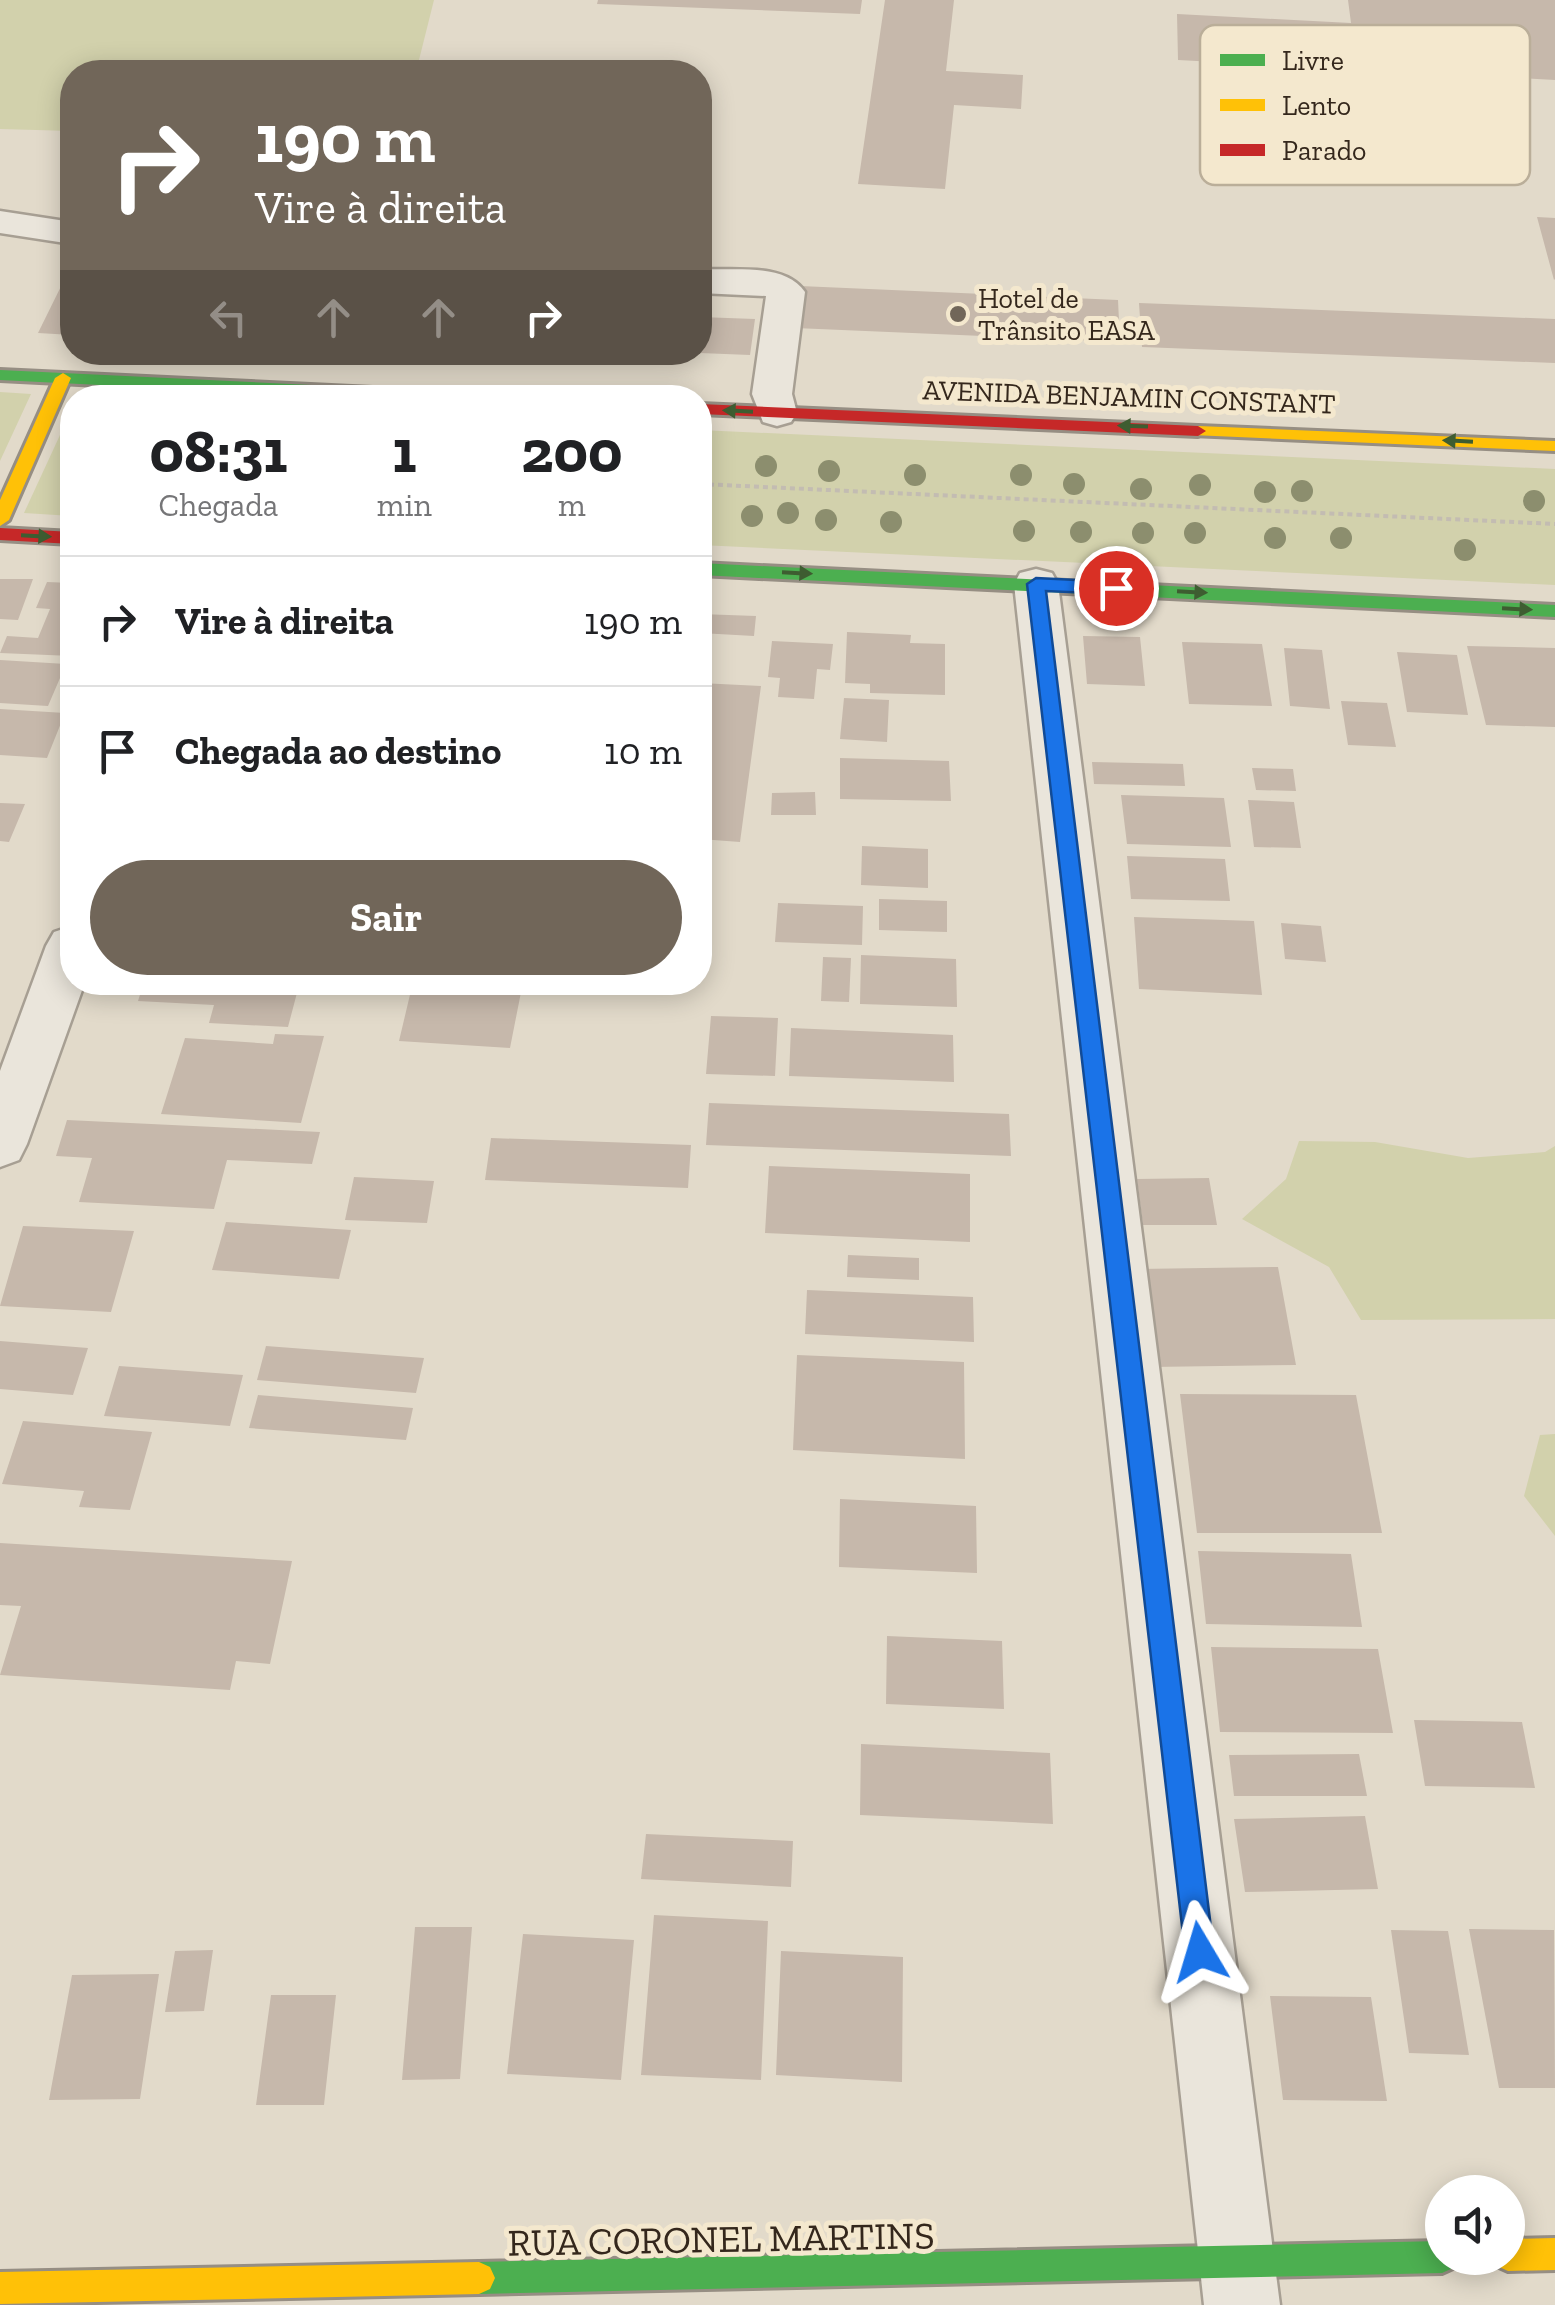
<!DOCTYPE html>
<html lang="pt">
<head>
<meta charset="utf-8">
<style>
	:root { --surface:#fff; --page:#f6f6f6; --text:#202124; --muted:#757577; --line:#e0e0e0; --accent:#716659 }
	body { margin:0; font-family:"Zilla Slab",serif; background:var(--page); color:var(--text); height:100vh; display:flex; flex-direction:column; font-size:38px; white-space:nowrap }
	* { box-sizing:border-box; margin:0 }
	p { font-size:32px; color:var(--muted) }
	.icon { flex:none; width:55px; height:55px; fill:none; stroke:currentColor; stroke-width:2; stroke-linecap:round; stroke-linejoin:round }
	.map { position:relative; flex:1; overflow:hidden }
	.panel { position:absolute; left:60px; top:385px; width:652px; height:610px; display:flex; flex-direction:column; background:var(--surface); border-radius:40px; box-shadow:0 5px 25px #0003 }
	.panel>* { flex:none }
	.guide { position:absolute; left:60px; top:60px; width:652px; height:305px; border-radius:40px; box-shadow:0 5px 25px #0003; background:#716659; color:#fff; overflow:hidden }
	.controls { position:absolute; left:1425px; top:2175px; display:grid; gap:20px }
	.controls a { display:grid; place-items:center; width:100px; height:100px; border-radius:50%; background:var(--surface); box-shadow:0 5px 25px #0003; font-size:50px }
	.pin { position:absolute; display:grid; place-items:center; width:85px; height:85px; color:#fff; margin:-42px; border:5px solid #fff; border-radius:50%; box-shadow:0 2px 10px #0007 }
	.me { position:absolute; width:110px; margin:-55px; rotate:353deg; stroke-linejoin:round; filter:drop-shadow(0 0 8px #0008) }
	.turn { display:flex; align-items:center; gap:35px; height:210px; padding:0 30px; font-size:45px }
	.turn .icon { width:130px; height:130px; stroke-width:2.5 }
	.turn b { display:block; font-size:70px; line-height:85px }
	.lanes { display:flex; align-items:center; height:95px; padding:0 30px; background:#0003; justify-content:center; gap:50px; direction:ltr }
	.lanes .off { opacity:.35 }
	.eta { display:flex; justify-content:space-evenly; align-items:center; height:170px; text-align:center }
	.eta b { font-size:60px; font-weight:800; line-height:70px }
	.primary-button { display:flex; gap:20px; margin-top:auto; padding:20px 30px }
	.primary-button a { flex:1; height:115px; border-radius:60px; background:var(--accent); color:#fff; font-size:40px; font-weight:800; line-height:115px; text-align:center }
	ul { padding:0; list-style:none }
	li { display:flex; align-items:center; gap:30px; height:130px; padding:0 30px; border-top:2px solid var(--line) }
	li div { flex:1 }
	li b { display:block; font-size:38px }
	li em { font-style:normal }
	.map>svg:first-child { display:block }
	.green { fill:#d2d1ac }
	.building { fill:#c6b8ab }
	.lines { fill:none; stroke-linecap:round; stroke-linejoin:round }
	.street-casing { stroke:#a79f93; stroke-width:5 }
	.fast-casing { stroke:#968e83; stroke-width:6 }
	.slow-casing { stroke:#968e83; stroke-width:6 }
	.jam-casing { stroke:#968e83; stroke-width:6 }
	.path { stroke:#c3bcb2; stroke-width:4; stroke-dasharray:5 4; stroke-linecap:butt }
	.street { fill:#eae5db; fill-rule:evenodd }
	.fast { fill:#4caf50; fill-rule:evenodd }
	.slow { fill:#ffc107; fill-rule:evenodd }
	.jam { fill:#c62828; fill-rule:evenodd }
	.tree { fill:#8c8e6e }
	.oneway { fill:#3e5d31 }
	.route { fill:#1a73e8; stroke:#114b97; stroke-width:2.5 }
	.poi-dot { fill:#716659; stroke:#f4e8ce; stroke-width:4 }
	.labels { text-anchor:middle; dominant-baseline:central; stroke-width:10; stroke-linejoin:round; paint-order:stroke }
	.far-poi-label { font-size:28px; fill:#34271c; stroke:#f4e8ce; text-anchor:start }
	.far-street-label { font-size:28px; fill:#34271c; stroke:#f4e8ce }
	.near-street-label { font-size:38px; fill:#34271c; stroke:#f4e8ce }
	.key { fill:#f4e8ce; stroke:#baae99; stroke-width:2.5 }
	.key-label { font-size:28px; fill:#34271c }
</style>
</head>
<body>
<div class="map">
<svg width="1555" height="2305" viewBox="0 0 1555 2305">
	<rect width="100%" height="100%" fill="#e2daca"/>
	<path class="green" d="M0 0H434L416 72H72V131L0 129Z
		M0 392 31 394 0 461Z
		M72 409V516L24 513Z
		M700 430 1555 469V585L700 545Z
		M1299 1141 1375 1142 1468 1158 1545 1152 1555 1146V1319L1361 1320 1329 1267 1242 1219 1286 1179Z
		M1555 1434V1536L1524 1496 1540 1435Z"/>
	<path class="building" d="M598 0H862L860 14 597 4Z
		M885 0H954L946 71 1023 75 1021 109 954 105 945 189 858 184Z
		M1348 0H1555V80L1178 60 1177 14 1351 23Z
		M1537 217 1555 218V279L1554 280Z
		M72 264V335L38 333Z
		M800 286 1118 300 1120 342 795 328Z
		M1139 303 1555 319V363L1142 347Z
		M700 317 755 319 750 355 700 353Z
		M0 579H33L18 620 0 619Z
		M47 582 72 583V656L0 653 7 636 38 638 50 609 36 608Z
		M700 614 756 616 754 636 700 633Z
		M847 632 911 635 910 643 945 644V695L870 693V684L845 683Z
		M1083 636 1140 637 1145 686 1087 684Z
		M772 641 833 644 830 670 817 669 814 699 778 697 780 678 768 677Z
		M1182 642 1262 644 1272 706 1189 704Z
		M1467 646 1555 648V727L1486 725Z
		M1284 648 1322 650 1330 709 1290 706Z
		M1397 652 1457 655 1468 715 1407 712Z
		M0 660 66 664 48 706 0 703Z
		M700 683 761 686 740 842 700 839Z
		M844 698 889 700 887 742 840 739Z
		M1341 701 1387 703 1396 747 1348 745Z
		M0 709 65 713 47 758 0 755Z
		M840 758 949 761 951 801 840 799Z
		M1092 762 1183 764 1185 786 1094 784Z
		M1252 768 1293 769 1296 791 1256 790Z
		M815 792 816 815H771L772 793Z
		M1121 795 1224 798 1231 847 1127 844Z
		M1248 800 1294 802 1301 848 1254 847Z
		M0 803 25 804 9 842 0 841Z
		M862 846 928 849V888L861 885Z
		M1127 856 1225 859 1230 901 1131 899Z
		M879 899 947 901V932L879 930Z
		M778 903 863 906 862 945 775 942Z
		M1134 917 1254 921 1262 995 1139 989Z
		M1281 923 1321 926 1326 962 1285 959Z
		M861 955 956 959 957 1007 860 1004Z
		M823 957 851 958 849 1002 821 1001Z
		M144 982H232L298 989 288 1027 209 1023 214 1005 138 1001Z
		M413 982H523L510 1048 399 1041Z
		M711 1016 778 1018 775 1076 706 1074Z
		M791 1028 953 1035 954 1082 789 1076Z
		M275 1034 324 1036 301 1123 161 1114 185 1038 273 1044Z
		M709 1103 1009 1114 1011 1156 706 1145Z
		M67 1120 320 1132 312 1164 227 1160 214 1209 79 1202 92 1158 56 1156Z
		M491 1138 691 1145 688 1188 485 1180Z
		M769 1166 970 1174V1242L765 1233Z
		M354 1177 434 1181 427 1223 345 1220Z
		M1209 1178 1217 1225H1143L1137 1179Z
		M226 1222 351 1230 339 1279 212 1270Z
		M23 1226 134 1231 111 1312 0 1306Z
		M848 1255 919 1258V1280L847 1277Z
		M1278 1267 1296 1365 1151 1367 1138 1269Z
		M807 1290 973 1297 974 1342 805 1334Z
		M0 1341 88 1348 73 1395 0 1389Z
		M266 1346 424 1358 416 1393 257 1380Z
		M797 1355 964 1362 965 1459 793 1450Z
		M119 1366 243 1375 230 1426 104 1416Z
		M1180 1394 1356 1395 1382 1533H1197Z
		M258 1395 413 1408 406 1440 249 1428Z
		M23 1421 152 1432 130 1510 79 1507 84 1491 2 1484Z
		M840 1499 976 1506 977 1573 839 1567Z
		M0 1543 292 1561 270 1664 236 1661 230 1690 0 1675 21 1606 0 1605Z
		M1198 1551 1351 1554 1362 1627 1206 1624Z
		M887 1636 1002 1641 1004 1709 886 1704Z
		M1211 1647 1378 1649 1393 1733 1220 1732Z
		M1414 1720 1522 1722 1535 1788 1425 1786Z
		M861 1744 1050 1753 1053 1824 860 1815Z
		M1359 1754 1367 1796H1234L1229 1755Z
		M1365 1816 1378 1889 1245 1892 1234 1819Z
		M646 1834 793 1841 791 1887 641 1879Z
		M654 1915 768 1921 761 2080 641 2075Z
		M415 1927H472L460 2079 402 2080Z
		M1469 1929 1554 1930 1555 2088H1499Z
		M1391 1930 1448 1931 1469 2055 1409 2053Z
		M523 1934 634 1940 621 2080 507 2074Z
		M213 1950 204 2011 165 2012 175 1951Z
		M781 1951 903 1957 902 2082 776 2075Z
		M159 1974 140 2099 49 2100 72 1975Z
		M271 1995H336L324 2105H256Z
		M1270 1996 1371 1997 1387 2101 1283 2100Z"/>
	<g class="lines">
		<defs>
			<path id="street" d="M0 211 72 222V244L0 233Z
				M700 269C733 271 785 262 805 292L792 394 797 413 791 422 777 426 763 422 752 394 766 296 700 293Z
				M1036 569 1052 573 1058 584 1280 2305H1204L1014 584 1020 573Z
				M72 926V982H85L27 1144 19 1160 0 1167V1071L46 946 54 932Z"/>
			<path id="fast" d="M0 370 476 393 484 398H358L0 380Z
				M700 563 1555 605V617L700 575Z
				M1442 2241V2258H1457L1453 2268 1442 2273 479 2294 468 2289 463 2278 468 2267 479 2262Z"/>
			<path id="slow" d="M63 373 71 378 9 520 0 526V500L55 378Z
				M1198 426 1555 441V451L1192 435V427Z
				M1555 2238V2270L1508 2271 1497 2266 1493 2258H1508V2239Z
				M479 2262 490 2267 495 2278 490 2289 479 2294 0 2304V2272Z"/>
			<path id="jam" d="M700 404 1198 426 1206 431 1198 436 700 414Z
				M0 528 72 532V544L0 540Z"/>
		</defs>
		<use href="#street" class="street-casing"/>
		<use href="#fast" class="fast-casing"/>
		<use href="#slow" class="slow-casing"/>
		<use href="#jam" class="jam-casing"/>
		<path class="path" d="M700 484 1555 524"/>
		<use href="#street" class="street"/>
		<use href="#fast" class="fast"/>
		<use href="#slow" class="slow"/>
		<use href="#jam" class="jam"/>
	</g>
	<g class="tree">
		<circle cx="766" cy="466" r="11"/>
		<circle cx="829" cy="471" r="11"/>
		<circle cx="915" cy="475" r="11"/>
		<circle cx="1021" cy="475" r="11"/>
		<circle cx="1074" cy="484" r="11"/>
		<circle cx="1200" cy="485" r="11"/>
		<circle cx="1141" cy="489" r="11"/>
		<circle cx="1302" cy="491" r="11"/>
		<circle cx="1265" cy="492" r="11"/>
		<circle cx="1534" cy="501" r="11"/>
		<circle cx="788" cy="513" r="11"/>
		<circle cx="752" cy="516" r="11"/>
		<circle cx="826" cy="520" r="11"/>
		<circle cx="891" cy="522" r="11"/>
		<circle cx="1024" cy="531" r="11"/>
		<circle cx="1081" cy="532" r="11"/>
		<circle cx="1143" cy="533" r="11"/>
		<circle cx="1195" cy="533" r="11"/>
		<circle cx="1275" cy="538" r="11"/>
		<circle cx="1341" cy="538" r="11"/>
		<circle cx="1465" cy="550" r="11"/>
	</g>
	<defs><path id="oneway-solid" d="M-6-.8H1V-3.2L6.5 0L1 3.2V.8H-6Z" transform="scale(2.5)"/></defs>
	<g class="oneway">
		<use href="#oneway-solid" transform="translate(738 411) rotate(-177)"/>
		<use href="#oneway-solid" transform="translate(1133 426) rotate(-178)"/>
		<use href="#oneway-solid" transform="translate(1458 441) rotate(-177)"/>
		<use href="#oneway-solid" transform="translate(36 536) rotate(3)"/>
		<use href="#oneway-solid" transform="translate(797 573) rotate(3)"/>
		<use href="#oneway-solid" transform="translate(1192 592) rotate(3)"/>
		<use href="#oneway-solid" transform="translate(1517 609) rotate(3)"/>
	</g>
	<path class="route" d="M1036 578 1116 582 1125 588 1116 594 1046 591 1214 1952 1210 1962 1200 1966 1189 1962 1185 1952 1027 584Z"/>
	<circle class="poi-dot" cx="958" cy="314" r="10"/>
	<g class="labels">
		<g class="far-poi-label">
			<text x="978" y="298">Hotel de<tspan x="978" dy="32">Trânsito EASA</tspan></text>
		</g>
		<g class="far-street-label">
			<text transform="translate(1129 397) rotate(2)">AVENIDA BENJAMIN CONSTANT</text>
		</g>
		<g class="near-street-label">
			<text transform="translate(721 2239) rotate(-1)">RUA CORONEL MARTINS</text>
		</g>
	</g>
	<rect x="1200" y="25" width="330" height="160" rx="15" class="key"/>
	<rect x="1220" y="54" width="45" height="12" fill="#4caf50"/>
	<rect x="1220" y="99" width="45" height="12" fill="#ffc107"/>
	<rect x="1220" y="144" width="45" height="12" fill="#c62828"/>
	<g class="key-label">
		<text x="1282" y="70">Livre</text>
		<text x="1282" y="115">Lento</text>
		<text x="1282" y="160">Parado</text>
	</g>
</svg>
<div class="controls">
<a><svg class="icon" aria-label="sound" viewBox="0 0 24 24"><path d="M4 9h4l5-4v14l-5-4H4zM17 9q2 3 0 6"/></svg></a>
</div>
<div class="pin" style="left:1116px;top:588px;background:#d93025"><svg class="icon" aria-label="arrive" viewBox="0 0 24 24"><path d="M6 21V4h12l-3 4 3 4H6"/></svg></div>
<svg class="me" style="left:1200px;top:1952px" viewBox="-20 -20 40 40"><path d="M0-17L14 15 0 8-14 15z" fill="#1a73e8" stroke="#fff" stroke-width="4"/></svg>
<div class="guide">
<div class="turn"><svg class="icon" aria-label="right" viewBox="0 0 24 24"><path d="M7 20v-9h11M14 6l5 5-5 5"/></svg><div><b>190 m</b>Vire à direita</div></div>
<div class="lanes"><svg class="icon off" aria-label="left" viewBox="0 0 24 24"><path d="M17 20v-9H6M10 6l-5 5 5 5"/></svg><svg class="icon off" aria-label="ahead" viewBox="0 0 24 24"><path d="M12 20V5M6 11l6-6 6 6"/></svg><svg class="icon off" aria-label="ahead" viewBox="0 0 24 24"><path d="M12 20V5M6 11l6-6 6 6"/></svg><svg class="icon" aria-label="right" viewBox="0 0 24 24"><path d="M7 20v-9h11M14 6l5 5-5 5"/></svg></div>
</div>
<section class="panel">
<div class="eta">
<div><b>08:31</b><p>Chegada</p></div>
<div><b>1</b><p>min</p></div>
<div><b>200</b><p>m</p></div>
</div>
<ul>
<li><svg class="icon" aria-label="right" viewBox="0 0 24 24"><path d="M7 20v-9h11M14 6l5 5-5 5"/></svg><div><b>Vire à direita</b></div><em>190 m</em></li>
<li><svg class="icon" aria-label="arrive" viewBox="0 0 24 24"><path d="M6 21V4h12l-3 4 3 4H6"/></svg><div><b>Chegada ao destino</b></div><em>10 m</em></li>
</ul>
<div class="primary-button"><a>Sair</a></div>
</section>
</div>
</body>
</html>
